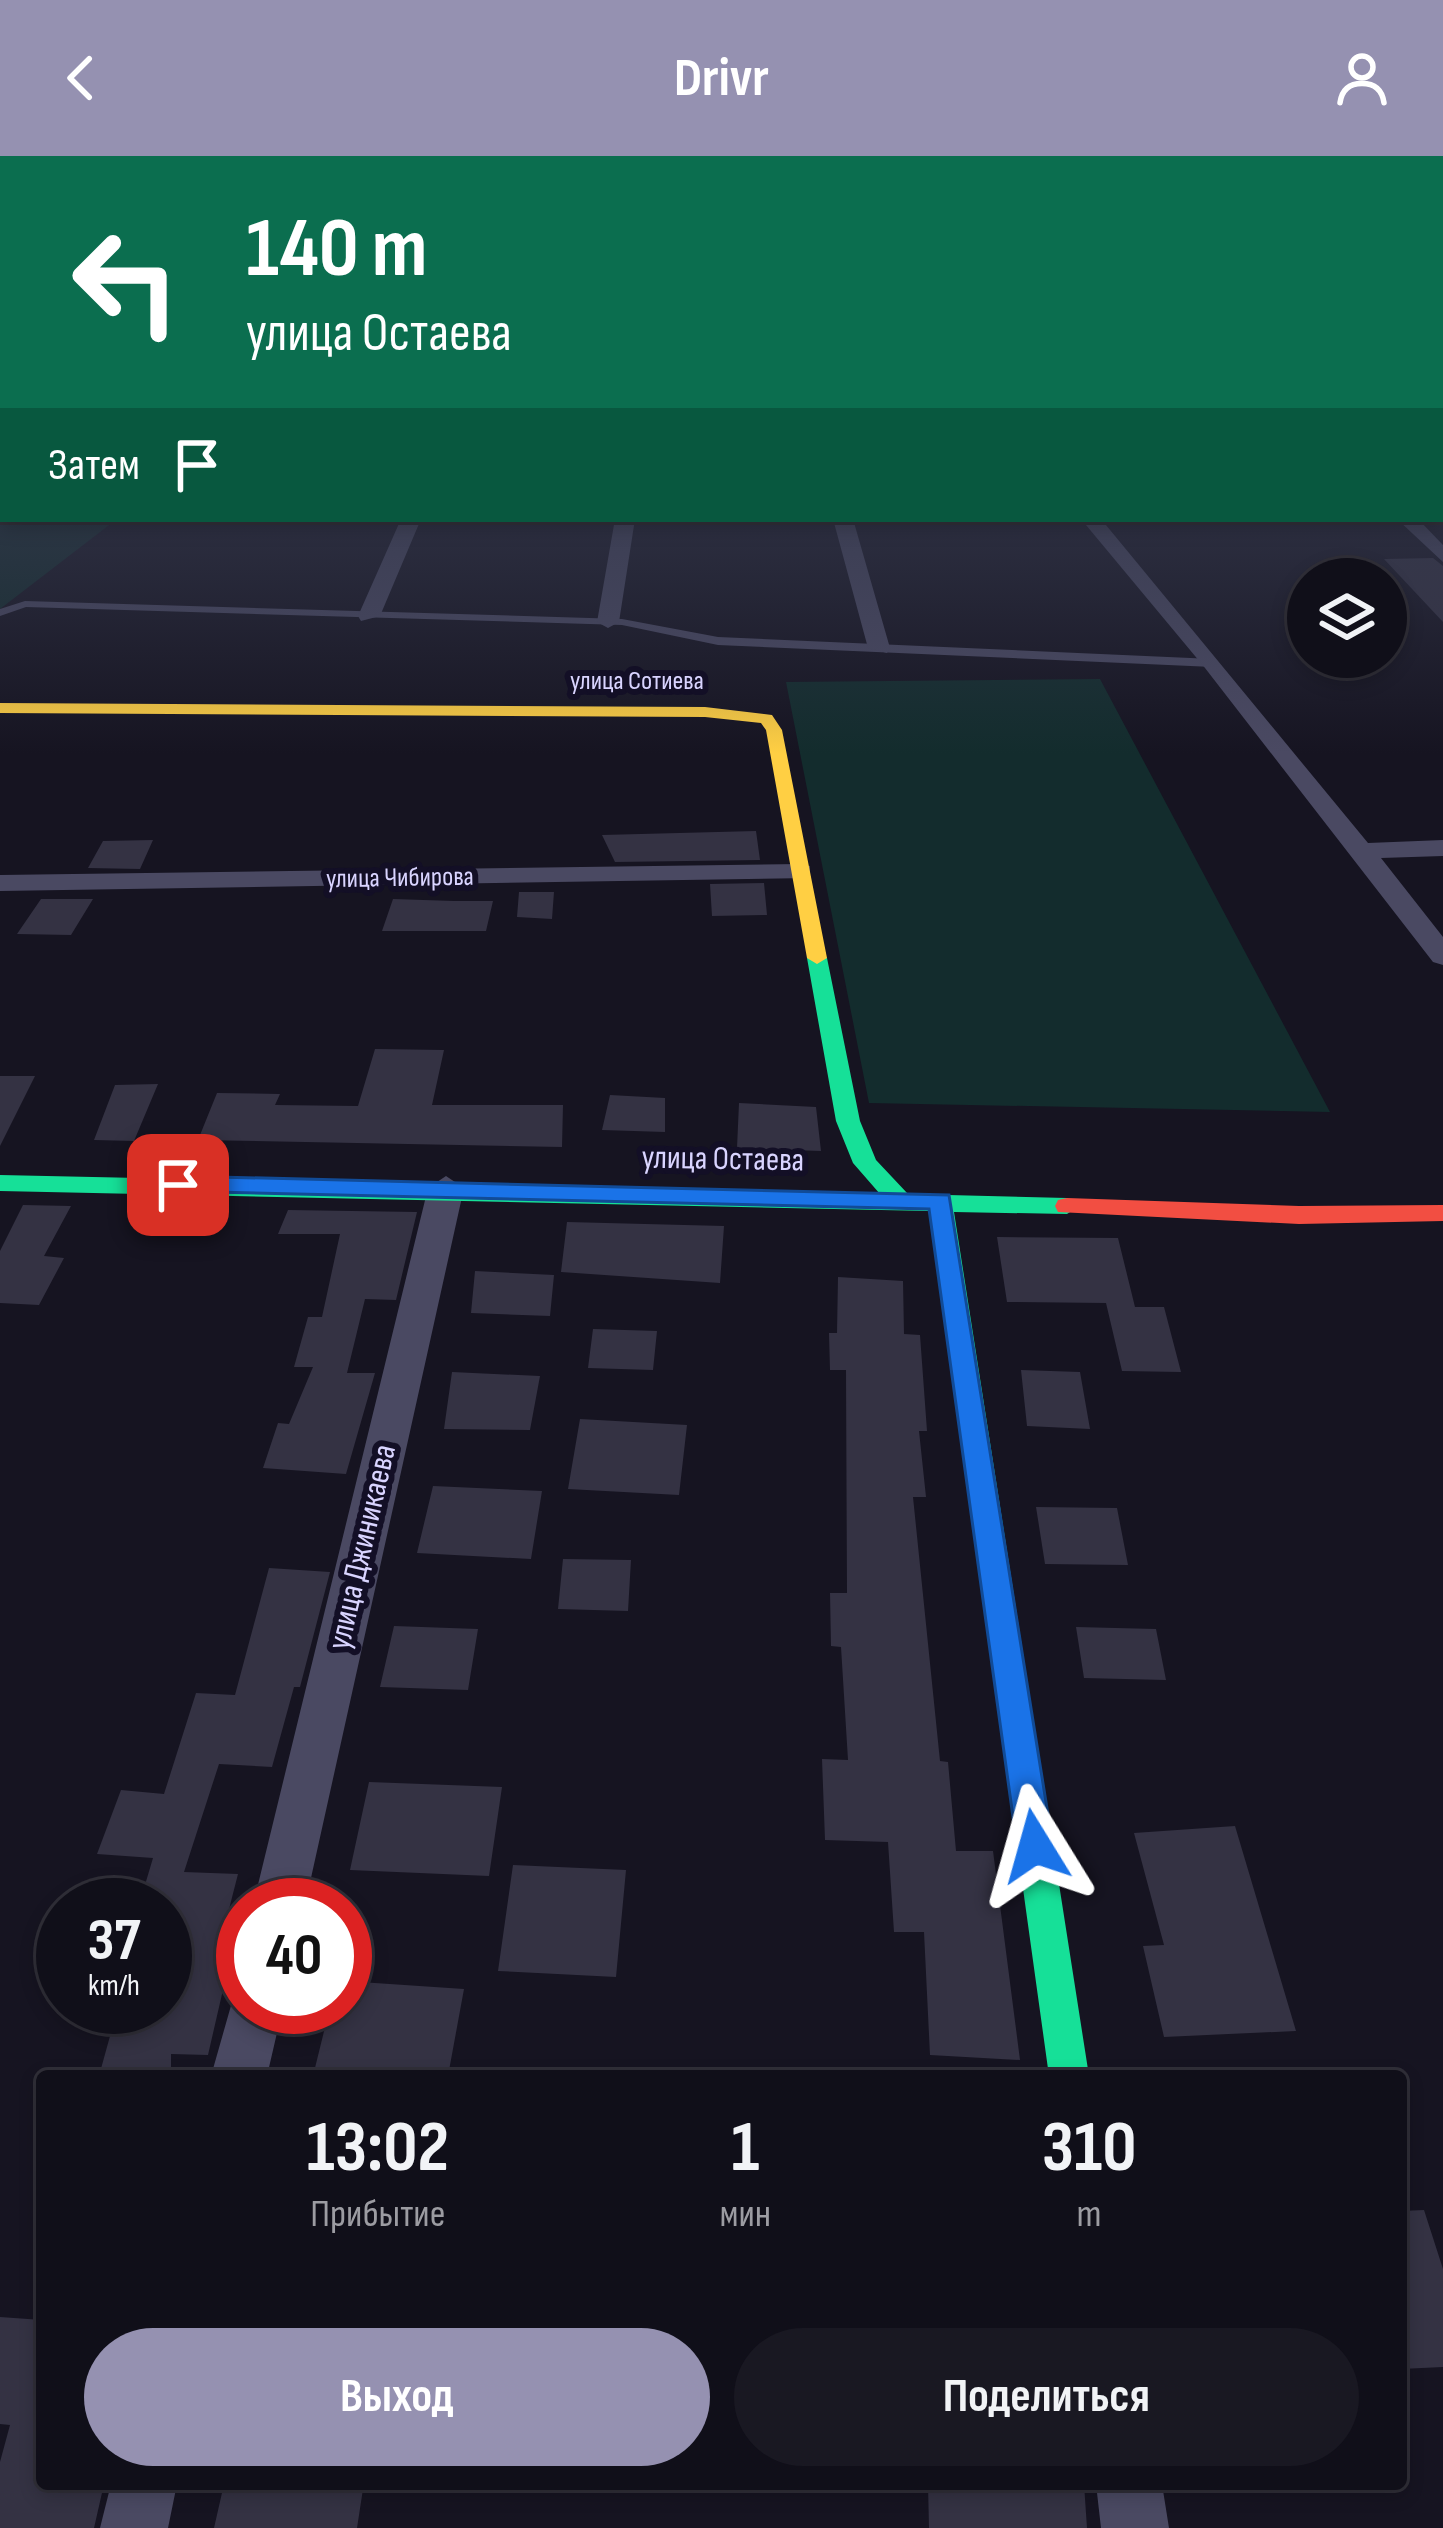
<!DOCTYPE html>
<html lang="ru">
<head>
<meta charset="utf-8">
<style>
	:root { --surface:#100f19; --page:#191822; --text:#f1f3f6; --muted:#9c9ca2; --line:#302f38; --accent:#9591b1 }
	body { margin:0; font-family:"Sofia Sans Condensed",sans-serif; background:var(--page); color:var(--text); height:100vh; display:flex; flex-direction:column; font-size:45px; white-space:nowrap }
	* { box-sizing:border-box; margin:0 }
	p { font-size:39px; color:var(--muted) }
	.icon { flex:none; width:66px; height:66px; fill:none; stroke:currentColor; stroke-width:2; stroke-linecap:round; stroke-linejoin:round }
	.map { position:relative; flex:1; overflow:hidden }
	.sheet { position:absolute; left:36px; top:1914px; width:1371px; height:420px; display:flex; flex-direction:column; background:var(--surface); border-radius:12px; box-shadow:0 6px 18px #0003,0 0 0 3px var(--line) }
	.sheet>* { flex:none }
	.guide { position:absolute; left:0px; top:0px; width:1443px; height:366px; box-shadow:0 6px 18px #0003,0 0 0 3px var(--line); background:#0b6e4f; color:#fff; overflow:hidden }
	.controls { position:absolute; left:1287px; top:402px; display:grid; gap:24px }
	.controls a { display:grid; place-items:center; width:120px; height:120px; border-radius:50%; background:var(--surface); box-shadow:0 6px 18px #0003,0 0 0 3px var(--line); font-size:60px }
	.speed { position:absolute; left:36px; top:1722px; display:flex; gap:24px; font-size:60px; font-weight:700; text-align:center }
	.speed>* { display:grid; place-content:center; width:156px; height:156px; border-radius:50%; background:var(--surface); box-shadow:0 6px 18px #0003,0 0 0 3px var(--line); line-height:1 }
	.speed small { font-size:30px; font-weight:400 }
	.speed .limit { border:18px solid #d22; background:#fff; color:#111 }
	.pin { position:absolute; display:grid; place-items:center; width:102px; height:102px; color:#fff; margin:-51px; border-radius:24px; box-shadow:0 6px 18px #0006 }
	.me { position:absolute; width:132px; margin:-66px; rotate:352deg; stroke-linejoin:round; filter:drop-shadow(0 0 9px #0008) }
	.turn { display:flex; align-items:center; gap:42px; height:252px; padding:0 48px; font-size:54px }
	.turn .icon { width:156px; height:156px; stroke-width:2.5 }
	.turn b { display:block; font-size:84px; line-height:102px }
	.then { display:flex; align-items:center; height:114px; padding:0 48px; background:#0003; gap:24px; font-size:45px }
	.eta { display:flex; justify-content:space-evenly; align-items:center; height:204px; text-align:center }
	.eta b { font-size:72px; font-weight:700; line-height:84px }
	.button { display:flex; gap:24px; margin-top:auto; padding:24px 48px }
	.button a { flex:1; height:138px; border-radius:72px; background:var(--accent); color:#fff; font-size:48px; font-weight:700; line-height:138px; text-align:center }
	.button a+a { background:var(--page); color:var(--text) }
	header { display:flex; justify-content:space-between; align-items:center; height:156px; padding:0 48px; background:var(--accent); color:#fff; font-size:54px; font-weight:700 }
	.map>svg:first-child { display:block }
	.green { fill:#132c2d }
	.building { fill:#343243 }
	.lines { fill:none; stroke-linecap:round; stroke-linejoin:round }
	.lane { fill:#4a4962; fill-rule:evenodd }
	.street { fill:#4a4962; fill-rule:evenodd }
	.fast { fill:#16e098; fill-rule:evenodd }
	.slow { fill:#ffcf43; fill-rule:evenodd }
	.jam { fill:#f24e42; fill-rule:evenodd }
	.route { fill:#1a73e8; stroke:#114b97; stroke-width:3 }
	.labels { text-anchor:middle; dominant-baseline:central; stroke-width:12; stroke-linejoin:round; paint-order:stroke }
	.far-street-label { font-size:27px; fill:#d9d4ff; stroke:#130f26 }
	.street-label { font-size:33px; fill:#d9d4ff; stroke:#130f26 }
</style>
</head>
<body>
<header><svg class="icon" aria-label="back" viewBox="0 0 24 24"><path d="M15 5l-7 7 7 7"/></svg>Drivr<svg class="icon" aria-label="person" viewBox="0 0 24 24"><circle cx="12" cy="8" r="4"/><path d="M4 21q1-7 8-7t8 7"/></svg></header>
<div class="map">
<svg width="1443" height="2372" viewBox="0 0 1443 2372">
	<rect width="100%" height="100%" fill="#161421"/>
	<path class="green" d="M0 266 3 363H117L0 453Z
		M1100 523 1330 956 869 947 786 526Z"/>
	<path class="building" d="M1433 402 1443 410V466L1384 403Z
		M756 675 760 704 615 706 602 679Z
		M153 684 140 713 88 712 103 685Z
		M764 727 767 759 712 760 710 728Z
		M519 736H554L552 763 517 761Z
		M41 743H93L71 779 17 778Z
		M393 743 454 745H493L486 775H382Z
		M375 893 444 894 432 949H563L562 991 198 984 217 937 280 938 275 949 358 950Z
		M0 920H35L0 990Z
		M158 928 134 985 94 984 115 929Z
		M610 939 665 942V976L602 974Z
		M739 947 816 951 821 995 737 992Z
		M23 1049 71 1050 44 1100 64 1102 39 1149 0 1147V1095Z
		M288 1054 417 1056 396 1144 365 1143 347 1217H375L346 1318 263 1312 278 1267 289 1268 313 1211H294L308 1161H322L340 1078H278Z
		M567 1066 724 1070 720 1127 561 1116Z
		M997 1081 1118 1082 1135 1151H1164L1181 1216 1122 1215 1106 1147 1007 1146Z
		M475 1115 554 1119 550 1160 471 1157Z
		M838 1121 903 1125 904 1178 920 1179 927 1275H919L926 1341H913L940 1605 948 1606 956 1695H993L1020 1904 930 1899 924 1776H894L888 1686 825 1684 822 1603 848 1604 841 1491 831 1490 830 1437H847L846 1214H830L829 1177H837Z
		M593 1173 657 1175 653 1214 588 1212Z
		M1021 1214 1080 1216 1090 1273 1027 1270Z
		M452 1216 540 1220 530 1274 444 1273Z
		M580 1263 687 1269 679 1339 568 1333Z
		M433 1330 542 1335 531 1403 417 1397Z
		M1036 1351 1117 1352 1128 1409 1045 1408Z
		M563 1403 631 1404 628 1455 558 1453Z
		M269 1412 330 1416 300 1531H294L272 1611 219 1608 184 1716 238 1718 214 1812H228L208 1899 171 1898V1920H99L118 1851H165V1749H139L153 1702 97 1698 121 1634 164 1638 196 1537 235 1539Z
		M394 1470 478 1473 468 1534 380 1531Z
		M1076 1471 1156 1473 1166 1524 1084 1522Z
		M369 1626 502 1631 489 1720 350 1714Z
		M1235 1670 1296 1875 1164 1881 1143 1790 1164 1789 1134 1677Z
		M513 1709 626 1714 616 1821 498 1815Z
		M345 1825 464 1833 448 1920H313L330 1851H345Z
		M1424 2054 1443 2113V2211L1401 2213V2055Z
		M0 2161 42 2164V2328H104L94 2372H0V2306L10 2269 0 2268Z
		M224 2328 363 2333 357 2372H214Z
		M928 2328H1084L1087 2372H929Z"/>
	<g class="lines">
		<path class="lane" d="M25 445 622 463 718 481 1213 503 1219 507 1213 511 718 489 622 469 26 451 0 460V453Z"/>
		<path class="street" d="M1440 346H1443V358H1440Z
			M401 363H421L380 460 361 465 358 460Z
			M615 363H635L619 466 608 472 597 466Z
			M833 363H853L890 492 887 497 868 492Z
			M1081 363H1101L1368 687 1443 684V700L1381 702 1443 781V809L1433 806 1205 512Z
			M1397 363H1418L1443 389V406Z
			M800 708 810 710V722L0 735V719Z
			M446 1020 464 1032 305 1749H253L428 1032Z
			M243 1828V1851H283L267 1920H211L236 1832Z
			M111 2328H177L168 2372H100Z
			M1096 2328H1162L1169 2372H1101Z"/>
		<path class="fast" d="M817 796 827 802 860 965 876 1004 908 1038 1067 1042 1079 1050 1067 1058 954 1056 1089 1920H1049L929 1055 0 1035V1019L880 1038 853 1007 836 965 807 802Z"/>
		<path class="slow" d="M0 547 705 551 772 559 782 574 827 802 817 808 807 802 766 574 761 567 705 561 0 557Z"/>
		<path class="jam" d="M1067 1042 1299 1050 1443 1049V1065L1299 1068 1058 1056 1055 1050 1058 1044Z"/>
	</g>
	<linearGradient id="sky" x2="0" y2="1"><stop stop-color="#0c0b12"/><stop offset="0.44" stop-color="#363a4e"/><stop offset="1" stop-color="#363a4e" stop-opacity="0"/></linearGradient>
	<rect width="1443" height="598" fill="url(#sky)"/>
	<path class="route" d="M178 1020 949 1039 1053 1690 1048 1702 1035 1707 1022 1702 1017 1690 929 1053 170 1035 166 1029Z"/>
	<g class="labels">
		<g class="far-street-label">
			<text x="637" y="525">улица Сотиева</text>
			<text transform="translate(400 722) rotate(-1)">улица Чибирова</text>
		</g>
		<g class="street-label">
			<text transform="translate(723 1003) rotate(1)">улица Остаева</text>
			<text transform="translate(362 1391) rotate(-77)">улица Джиникаева</text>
		</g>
	</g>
</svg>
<div class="controls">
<a><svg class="icon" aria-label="layers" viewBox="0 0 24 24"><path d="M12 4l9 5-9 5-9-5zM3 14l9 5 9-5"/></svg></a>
</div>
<div class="speed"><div>37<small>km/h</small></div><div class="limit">40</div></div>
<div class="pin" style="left:178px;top:1029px;background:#d93025"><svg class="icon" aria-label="arrive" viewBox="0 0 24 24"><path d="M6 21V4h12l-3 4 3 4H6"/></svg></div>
<svg class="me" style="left:1035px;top:1690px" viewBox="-20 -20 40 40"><path d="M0-17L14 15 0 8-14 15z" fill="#1a73e8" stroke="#fff" stroke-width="4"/></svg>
<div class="guide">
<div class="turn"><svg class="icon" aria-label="left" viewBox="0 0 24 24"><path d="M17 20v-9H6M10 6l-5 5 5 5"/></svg><div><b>140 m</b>улица Остаева</div></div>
<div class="then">Затем<svg class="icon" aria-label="arrive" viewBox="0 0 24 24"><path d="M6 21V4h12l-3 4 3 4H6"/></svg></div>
</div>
<section class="sheet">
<div class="eta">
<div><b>13:02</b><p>Прибытие</p></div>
<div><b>1</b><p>мин</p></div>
<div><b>310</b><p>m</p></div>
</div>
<div class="button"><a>Выход</a><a>Поделиться</a></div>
</section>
</div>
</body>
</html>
